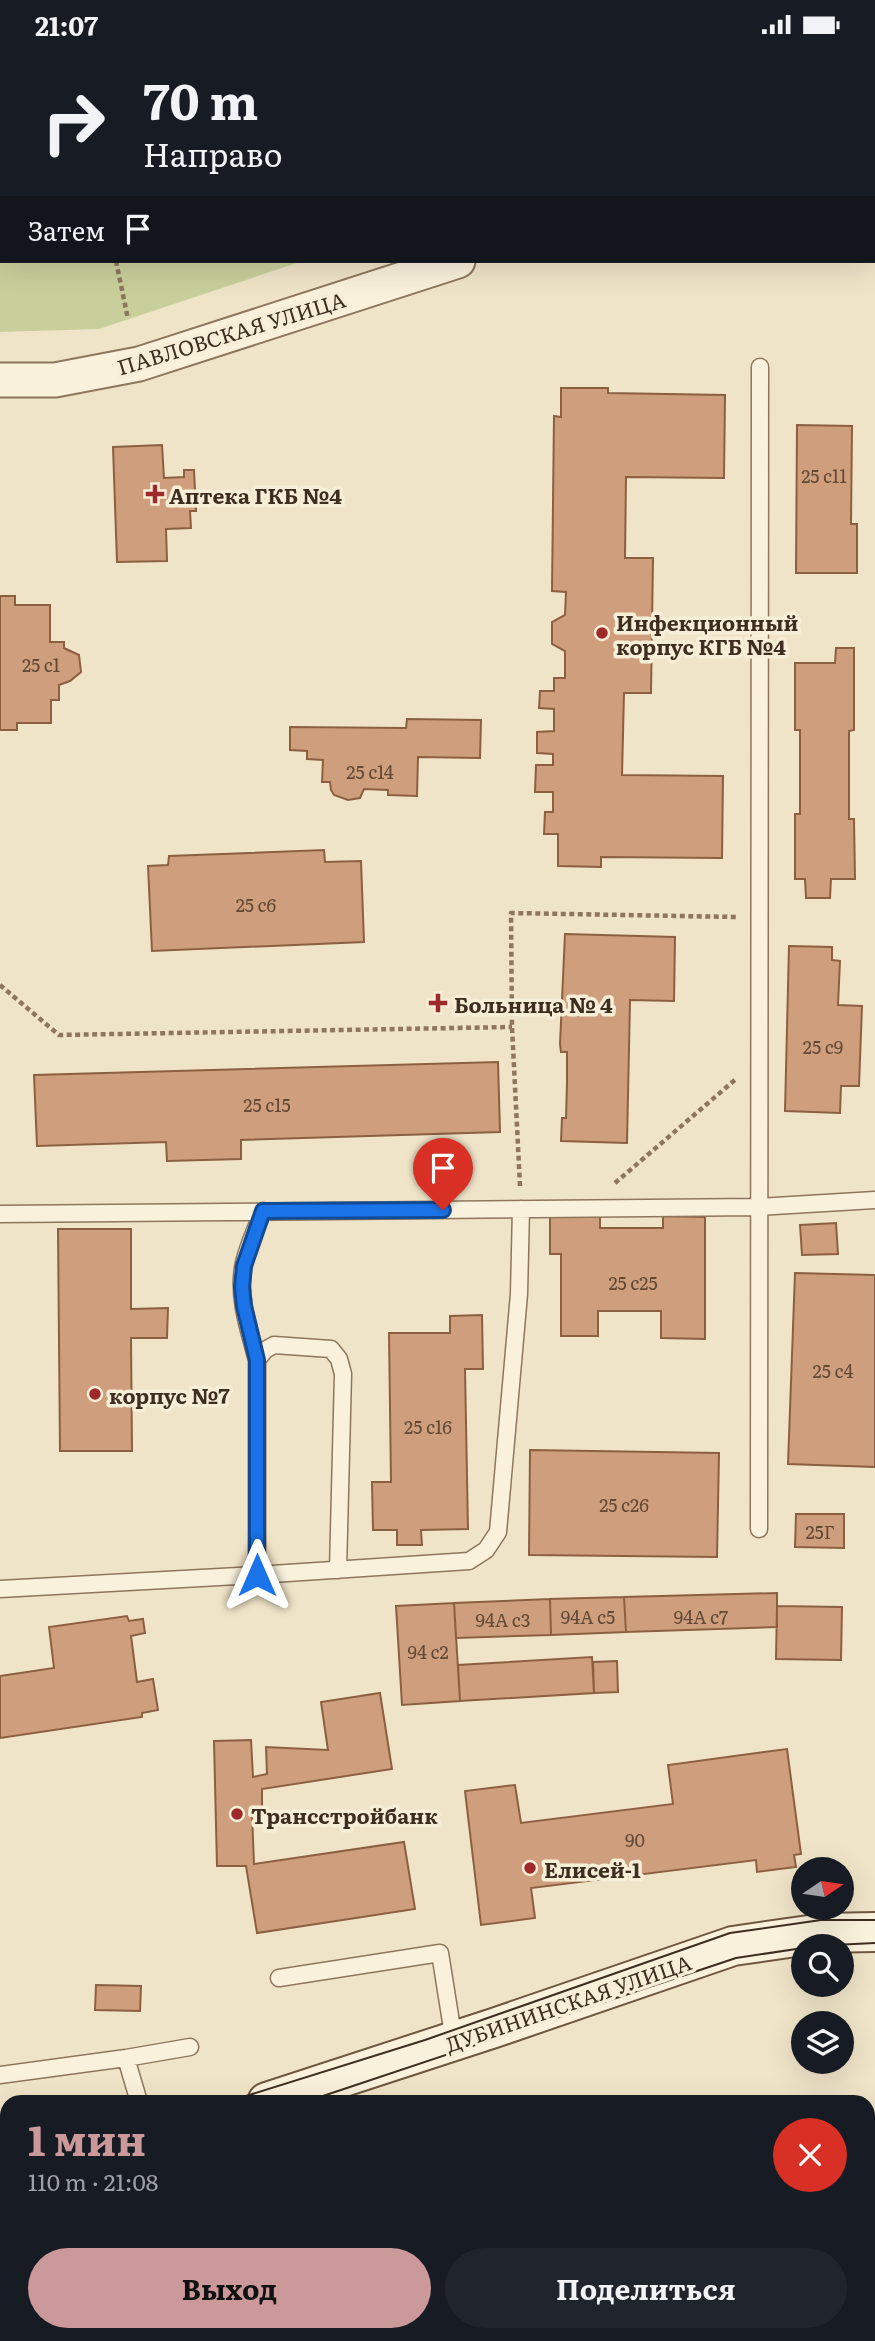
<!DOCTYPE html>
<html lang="ru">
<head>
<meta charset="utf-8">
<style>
	:root { --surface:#171b24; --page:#20242c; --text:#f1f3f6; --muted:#9ea1a6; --accent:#cc999b }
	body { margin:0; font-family:Literata,serif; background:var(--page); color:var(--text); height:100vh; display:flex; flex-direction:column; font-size:26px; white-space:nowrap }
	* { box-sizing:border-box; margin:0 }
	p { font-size:23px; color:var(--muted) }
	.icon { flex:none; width:38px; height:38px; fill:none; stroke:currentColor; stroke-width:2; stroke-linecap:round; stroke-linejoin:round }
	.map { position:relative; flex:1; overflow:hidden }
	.panel { position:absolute; left:0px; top:2046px; width:875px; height:247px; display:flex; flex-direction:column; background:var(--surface); border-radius:21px 21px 0 0; box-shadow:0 7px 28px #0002 }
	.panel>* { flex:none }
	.top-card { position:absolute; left:0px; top:0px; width:875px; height:214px; box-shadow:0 7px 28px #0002; background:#171b24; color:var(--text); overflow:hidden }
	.needle { width:46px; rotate:77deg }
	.fabs { position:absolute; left:791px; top:1808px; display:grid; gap:14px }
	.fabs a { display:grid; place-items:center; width:63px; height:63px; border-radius:50%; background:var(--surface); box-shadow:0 7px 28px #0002; font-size:35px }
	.pin { position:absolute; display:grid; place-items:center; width:60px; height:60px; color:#fff; margin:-72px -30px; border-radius:50% 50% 50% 0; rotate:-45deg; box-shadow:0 0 7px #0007 }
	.pin .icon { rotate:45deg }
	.me { position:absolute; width:77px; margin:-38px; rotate:0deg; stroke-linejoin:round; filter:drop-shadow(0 0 5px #0008) }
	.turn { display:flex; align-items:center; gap:24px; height:147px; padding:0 28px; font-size:32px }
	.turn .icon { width:91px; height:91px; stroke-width:2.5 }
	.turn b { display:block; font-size:49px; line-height:60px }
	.then { display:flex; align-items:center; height:66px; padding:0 28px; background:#0003; gap:14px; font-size:26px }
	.round { display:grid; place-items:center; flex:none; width:74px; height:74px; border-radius:37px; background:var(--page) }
	.summary { display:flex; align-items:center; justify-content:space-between; height:119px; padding:0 28px }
	h1 { font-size:42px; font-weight:700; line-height:52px; color:var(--accent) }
	.button { display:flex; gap:14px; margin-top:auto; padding:14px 28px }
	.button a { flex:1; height:80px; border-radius:42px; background:var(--accent); color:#111; font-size:28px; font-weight:700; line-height:80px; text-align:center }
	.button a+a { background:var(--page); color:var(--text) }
	.status { display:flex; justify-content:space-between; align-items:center; height:49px; padding:0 35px; background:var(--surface); direction:ltr }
	.status svg { height:19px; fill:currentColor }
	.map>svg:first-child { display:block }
	.green { fill:#c9cf9b }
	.building { fill:#cf9f7d; stroke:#8d5f41; stroke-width:2 }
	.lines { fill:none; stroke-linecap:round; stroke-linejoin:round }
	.service-casing { stroke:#8d765c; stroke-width:19 }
	.minor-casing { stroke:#8d765c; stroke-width:37 }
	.secondary-casing { stroke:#6f573f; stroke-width:42 }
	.path { stroke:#8d765c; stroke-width:4.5; stroke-dasharray:5 3.5; stroke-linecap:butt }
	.service { stroke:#faf1dc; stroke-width:16 }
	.minor { stroke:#faf1dc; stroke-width:33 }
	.secondary { stroke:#faf1dc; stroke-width:38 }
	.tram { stroke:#3d2e20; stroke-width:2 }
	.route-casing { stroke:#114b97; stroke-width:18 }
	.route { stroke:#1a73e8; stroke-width:12 }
	.poi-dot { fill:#9e2a2b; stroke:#f7eed8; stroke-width:2.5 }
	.labels { text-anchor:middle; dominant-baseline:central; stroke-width:7; stroke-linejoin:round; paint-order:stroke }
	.number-label { font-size:18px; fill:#624a37 }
	.street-label { font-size:21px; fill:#3d2e20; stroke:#f7eed8 }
	.poi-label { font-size:21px; font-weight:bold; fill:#3d2e20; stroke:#f7eed8; text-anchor:start }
</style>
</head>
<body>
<div class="status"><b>21:07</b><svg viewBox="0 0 49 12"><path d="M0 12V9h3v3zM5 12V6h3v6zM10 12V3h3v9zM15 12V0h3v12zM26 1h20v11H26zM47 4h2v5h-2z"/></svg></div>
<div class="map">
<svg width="875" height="2292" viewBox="0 0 875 2292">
	<rect width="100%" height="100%" fill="#f0e4c8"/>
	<path class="green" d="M0 0H875V31L873 32V2H2V212H303L99 280 0 283Z"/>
	<path class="building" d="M561 339H608V344L725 346 724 429 626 428 625 509H653L651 644H624L622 726 723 727 722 809 601 808V818L558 817V785H544L545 763H553V743H535L536 716H553V705L537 704V683L554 682V660L539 659 540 642H554V629H565V602L552 595V573L565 566 566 543 552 542 554 367 561 368Z
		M797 376 852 377 851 475H857V524H796Z
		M162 396 164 429 184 428V421H194L196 462H190L191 479 166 480 167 512 117 513 113 398Z
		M0 547H15V556H50V593H64V599L79 606 81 623 70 632 59 636V651H51V674H17V681H0Z
		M836 599H854V681L849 682V770H854L855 830H831L830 849H806L805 830H795V765H800V681H795V614H835Z
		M407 670 481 671 480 709 418 708 417 747 388 746V741L364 740 360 749 348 751 334 746 331 741 330 733H322L323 711 307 710V702L290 701V678L406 679Z
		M324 801 325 813 361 812 364 893 152 902 148 817 168 816 169 807Z
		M565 885 675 888 674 952 630 951 627 1094 561 1092 562 1069H566L567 1034V1003H561L560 995Z
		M789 897 832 898V911L840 912 838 956 862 957 859 1037H841L840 1064 785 1062Z
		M498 1013 500 1083 241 1091V1110L167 1112 166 1093 37 1097 34 1026Z
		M550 1167H600V1179H663V1167L705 1168V1290L661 1289V1262H598V1287H561V1205H550Z
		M836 1174 838 1205 802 1206 800 1176Z
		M58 1180H131V1260L168 1259 167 1289H131L132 1402H60Z
		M795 1224 875 1226V1418L788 1415Z
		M482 1266 483 1320H465L468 1480 421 1481 422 1496H397V1481H373L372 1433H391L389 1284H450V1267Z
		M530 1401 719 1404 717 1508 529 1506Z
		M796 1465H844V1499L795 1498Z
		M777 1544V1578L626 1583 624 1548Z
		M624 1548 626 1583 551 1586 550 1550Z
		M550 1550 551 1586 456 1589 454 1554Z
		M454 1554 460 1652 402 1656 396 1557Z
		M777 1557 842 1558 841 1611 776 1610Z
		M127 1567 129 1572 143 1570 145 1584 131 1587 137 1633 153 1630 158 1661 142 1664V1668L0 1689V1627L54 1619 49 1578Z
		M592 1608 594 1644 460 1652 458 1616Z
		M617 1612 618 1643 594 1644 593 1613Z
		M380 1644 392 1720 262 1740V1764L252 1765 254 1815 404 1793 415 1860 257 1884 246 1817H217L214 1692 251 1691 253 1728 267 1725 266 1698 328 1701 321 1653Z
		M787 1700 801 1805 794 1806 796 1818 757 1823 756 1811 531 1839 535 1869 481 1876 465 1742 515 1736 521 1774 673 1755 668 1716Z
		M96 1936 141 1937 140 1962 95 1961Z
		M875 2179V2292H837V2286H868V2180Z
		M589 2286H746L745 2292H589Z"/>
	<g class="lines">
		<defs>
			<path id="service" d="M0 1165 759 1158 875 1151
				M257 1311C249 1281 238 1250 243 1219 246 1200 256 1180 263 1162
				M759 1480 760 318
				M257 1526V1311L265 1301 274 1296 331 1300 339 1310 343 1325 338 1521
				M0 1540 257 1526 469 1512 486 1501 498 1483 519 1245 521 1160
				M279 1929 440 1904 454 1992
				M126 2009 139 2053
				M0 2026 126 2009 190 1998"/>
			<path id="minor" d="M873 77 875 76
				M0 331H55L139 315 458 212"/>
			<path id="secondary" d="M267 2053 494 1979 733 1897 823 1884 875 1883
				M0 2112 7 2111"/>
		</defs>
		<use href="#service" class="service-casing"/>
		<use href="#minor" class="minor-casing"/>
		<use href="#secondary" class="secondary-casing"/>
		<path class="path" d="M55 0 56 2
			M74 0 75 2
			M487 0 488 2
			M753 0 756 2
			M688 2 697 0
			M0 137 2 136
			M116 212 128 270
			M0 936 59 986 512 978
			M615 1134 736 1030
			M520 1137 512 978 511 864 737 868"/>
		<use href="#service" class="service"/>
		<use href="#minor" class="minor"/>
		<use href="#secondary" class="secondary"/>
		<path class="tram" d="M813 1897 875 1894
			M227 2053 425 1991 730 1884 821 1871H875
			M305 2053 736 1909 803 1899
			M0 2101 7 2100
			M0 2124 7 2123"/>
	</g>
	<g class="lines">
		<defs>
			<path id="route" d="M257 1526V1311L244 1257 242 1238 244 1217 263 1162 443 1161"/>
		</defs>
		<use href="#route" class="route-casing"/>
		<use href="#route" class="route"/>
	</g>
	<g class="poi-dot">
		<path d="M151.5 434.5h7v7h7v7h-7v7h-7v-7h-7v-7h7z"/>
		<circle cx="602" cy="584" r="7"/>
		<path d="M434.5 943.5h7v7h7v7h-7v7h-7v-7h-7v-7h7z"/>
		<circle cx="95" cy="1345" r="7"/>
		<circle cx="237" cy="1765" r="7"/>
		<circle cx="530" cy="1819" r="7"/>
	</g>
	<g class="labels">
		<g class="number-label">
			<text x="824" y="426">25 с11</text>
			<text x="41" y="615">25 с1</text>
			<text x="370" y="722">25 с14</text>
			<text x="256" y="855">25 с6</text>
			<text x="823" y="997">25 с9</text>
			<text x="267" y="1055">25 с15</text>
			<text x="633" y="1233">25 с25</text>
			<text x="833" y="1321">25 с4</text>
			<text x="428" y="1377">25 с16</text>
			<text x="624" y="1455">25 с26</text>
			<text x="820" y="1482">25Г</text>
			<text x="588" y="1567">94А с5</text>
			<text x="701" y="1567">94А с7</text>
			<text x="503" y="1570">94А с3</text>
			<text x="428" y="1602">94 с2</text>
			<text x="635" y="1790">90</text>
		</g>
		<g class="street-label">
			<text transform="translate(231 283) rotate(-17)">ПАВЛОВСКАЯ УЛИЦА</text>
			<text transform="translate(568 1953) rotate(-19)">ДУБИНИНСКАЯ УЛИЦА</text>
		</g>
		<g class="poi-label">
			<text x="169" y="445">Аптека ГКБ №4</text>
			<text x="616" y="572">Инфекционный<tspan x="616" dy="24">корпус КГБ №4</tspan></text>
			<text x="454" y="954">Больница № 4</text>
			<text x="109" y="1345">корпус №7</text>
			<text x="251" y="1765">Трансстройбанк</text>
			<text x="544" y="1819">Елисей-1</text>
		</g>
	</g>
</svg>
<div class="fabs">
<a><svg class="needle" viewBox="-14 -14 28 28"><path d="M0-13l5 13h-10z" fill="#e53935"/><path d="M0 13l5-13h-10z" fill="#9ea1a6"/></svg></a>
<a><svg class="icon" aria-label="search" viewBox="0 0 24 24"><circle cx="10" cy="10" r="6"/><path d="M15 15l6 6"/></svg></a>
<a><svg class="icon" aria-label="layers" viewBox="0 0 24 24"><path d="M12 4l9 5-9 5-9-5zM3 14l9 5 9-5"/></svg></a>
</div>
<div class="pin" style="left:443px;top:1161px;background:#d93025"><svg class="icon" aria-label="arrive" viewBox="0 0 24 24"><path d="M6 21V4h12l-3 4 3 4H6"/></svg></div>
<svg class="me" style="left:257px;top:1526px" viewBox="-20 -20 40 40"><path d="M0-17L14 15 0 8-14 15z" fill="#1a73e8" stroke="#fff" stroke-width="4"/></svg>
<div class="top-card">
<div class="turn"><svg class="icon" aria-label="right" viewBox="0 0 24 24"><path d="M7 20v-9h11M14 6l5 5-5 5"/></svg><div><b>70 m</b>Направо</div></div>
<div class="then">Затем<svg class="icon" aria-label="arrive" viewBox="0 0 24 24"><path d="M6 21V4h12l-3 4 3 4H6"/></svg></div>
</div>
<section class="panel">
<div class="summary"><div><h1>1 мин</h1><p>110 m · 21:08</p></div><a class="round" style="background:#d93025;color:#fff"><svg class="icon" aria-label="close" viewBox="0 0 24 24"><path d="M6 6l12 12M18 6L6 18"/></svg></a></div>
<div class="button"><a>Выход</a><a>Поделиться</a></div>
</section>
</div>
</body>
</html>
